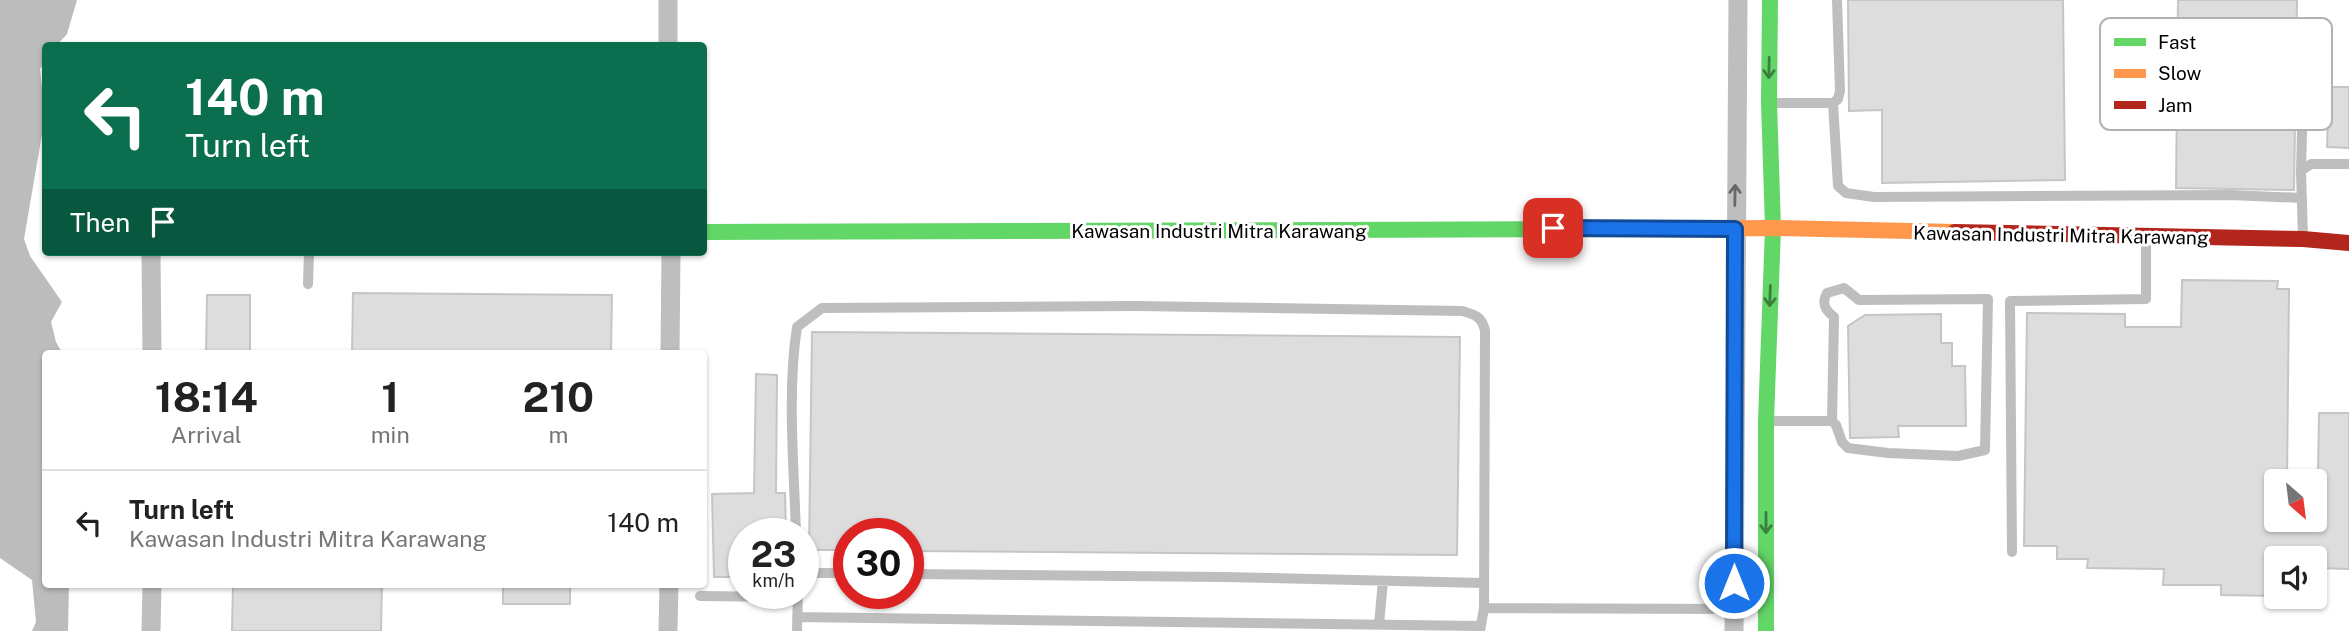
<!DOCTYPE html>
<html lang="en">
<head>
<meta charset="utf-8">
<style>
	:root { --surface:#fff; --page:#f2f2f2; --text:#222; --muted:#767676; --line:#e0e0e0 }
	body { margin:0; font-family:"Public Sans",sans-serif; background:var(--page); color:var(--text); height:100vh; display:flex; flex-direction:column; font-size:26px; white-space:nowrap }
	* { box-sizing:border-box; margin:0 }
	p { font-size:23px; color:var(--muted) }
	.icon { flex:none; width:38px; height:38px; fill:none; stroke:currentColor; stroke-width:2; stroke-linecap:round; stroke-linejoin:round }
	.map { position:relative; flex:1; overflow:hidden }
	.panel { position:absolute; left:42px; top:350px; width:665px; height:238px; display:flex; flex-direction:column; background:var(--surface); border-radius:7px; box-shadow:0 2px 5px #0004 }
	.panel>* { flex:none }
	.top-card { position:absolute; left:42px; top:42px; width:665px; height:214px; border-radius:7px; box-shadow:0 2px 5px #0004; background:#0b6e4f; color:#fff; overflow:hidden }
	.needle { width:46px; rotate:152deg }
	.tools { position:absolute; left:2264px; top:469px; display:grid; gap:14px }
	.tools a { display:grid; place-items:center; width:63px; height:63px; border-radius:7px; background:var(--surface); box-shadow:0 2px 5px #0004; font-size:35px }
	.speed { position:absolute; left:728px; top:518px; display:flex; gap:14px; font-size:35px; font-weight:700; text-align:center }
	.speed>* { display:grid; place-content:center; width:91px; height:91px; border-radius:50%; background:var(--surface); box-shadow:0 2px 5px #0004; line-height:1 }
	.speed small { font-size:18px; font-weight:400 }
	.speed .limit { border:10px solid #d22; background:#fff; color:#111 }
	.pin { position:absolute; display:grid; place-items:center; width:60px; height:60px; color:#fff; margin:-30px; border-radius:14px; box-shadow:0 4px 10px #0006 }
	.me { position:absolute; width:77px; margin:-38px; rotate:0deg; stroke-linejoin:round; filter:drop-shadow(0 0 5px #0008) }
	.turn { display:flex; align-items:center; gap:24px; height:147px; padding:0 28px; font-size:32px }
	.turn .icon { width:91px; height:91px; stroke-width:2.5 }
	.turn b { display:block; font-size:49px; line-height:60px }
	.then { display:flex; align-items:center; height:66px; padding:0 28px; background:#0003; gap:14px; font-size:26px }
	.eta { display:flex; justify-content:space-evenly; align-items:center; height:119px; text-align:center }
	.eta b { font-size:42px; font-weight:700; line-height:49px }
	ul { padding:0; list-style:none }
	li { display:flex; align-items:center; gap:21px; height:105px; padding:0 28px; border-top:2px solid var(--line) }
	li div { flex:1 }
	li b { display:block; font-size:26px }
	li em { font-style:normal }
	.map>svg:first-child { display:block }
	.water { fill:#bcbcbc }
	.building { fill:#ddd; stroke:#c5c5c5; stroke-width:2 }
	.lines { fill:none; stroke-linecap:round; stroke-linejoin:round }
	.lane { stroke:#bebebe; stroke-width:10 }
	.street { stroke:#bebebe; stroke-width:19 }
	.fast { stroke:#63d668; stroke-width:16 }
	.slow { stroke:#ff974d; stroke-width:16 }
	.jam { stroke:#b3261e; stroke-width:16 }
	.oneway { stroke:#3b803e }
	.oneway2 { stroke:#686868 }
	.route-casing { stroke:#114b97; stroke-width:18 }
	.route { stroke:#1a73e8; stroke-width:12 }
	.labels { text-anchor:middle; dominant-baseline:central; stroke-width:6; stroke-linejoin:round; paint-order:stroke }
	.street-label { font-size:19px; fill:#000; stroke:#fff }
	.key { fill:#fff; stroke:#b2b2b2; stroke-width:2 }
	.key-label { font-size:19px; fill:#000 }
</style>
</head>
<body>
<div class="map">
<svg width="2349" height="631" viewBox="0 0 2349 631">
	<rect width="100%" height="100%" fill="#fff"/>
	<path class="water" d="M0 0H77L67 34 57 45 46 46 45 61 40 69 45 117 24 239 30 256 62 302 51 322 56 342 62 353 46 354V584L69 585 68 631H32L36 622 32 580 0 558Z"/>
	<path class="building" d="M1848 0H2063L2065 180 1882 183V110L1849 111Z
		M2178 0H2297L2294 190 2176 188Z
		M2329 87H2349V148L2327 147Z
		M2182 280 2278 281 2277 289H2289L2287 481H2277V520H2286V530H2317L2319 413H2349V569L2317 568V558H2277V596L2221 595V585H2163L2164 569 2087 568 2088 559H2057V546H2024L2027 313 2125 314V327H2181Z
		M353 293 612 295 611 354H352Z
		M207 295H250V354H206Z
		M1941 314V343H1952V366H1965L1966 426H1898L1899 437 1850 438 1848 326 1865 315Z
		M812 332 1460 337 1457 555 908 551V534H849V550H809Z
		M756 374 777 375 776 493H785L786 534H744V577H714L712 494 754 493Z
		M233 584H382L381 631H232Z
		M503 584H570V604H503Z"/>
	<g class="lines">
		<path class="lane" d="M1771 103H1833L1838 99 1840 91 1837 0
			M1833 103 1838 186 1846 193 1874 197 2230 195 2302 198
			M2301 171 2303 93
			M2303 238 2301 171 2311 164H2349
			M308 284 309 252
			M1768 421H1832L1836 425 1842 442 1848 448 1888 453 1958 456 1985 450 1988 299 1859 300 1844 288 1827 293C1821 303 1825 310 1834 317L1832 421
			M796 534C794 468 787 391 797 327L822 308 1135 306 1462 311C1475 315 1482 316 1485 331L1484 608 1480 631
			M2012 552 2010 301 2146 299V237
			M803 573H849
			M908 574 1224 577 1483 583
			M700 596 798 597
			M1484 608 1734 609
			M797 617 1480 626
			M1379 624 1383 581
			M797 631 798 593"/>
		<path class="street" d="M668 0V46
			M151 252 152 354
			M670 354 671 252
			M151 631 152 584
			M668 631 669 584
			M1734 631 1738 0"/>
		<path class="fast" d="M704 232 1637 229
			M1766 631V421L1773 228 1769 103 1770 0"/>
		<path class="slow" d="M1637 229 1773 228 1955 232"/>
		<path class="jam" d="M1955 232 2303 239 2349 243"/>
	</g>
	<defs><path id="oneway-shaft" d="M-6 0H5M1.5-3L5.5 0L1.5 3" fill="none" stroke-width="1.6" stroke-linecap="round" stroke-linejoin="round" transform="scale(1.75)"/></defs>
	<g class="oneway">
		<use href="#oneway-shaft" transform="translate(1769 68) rotate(91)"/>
		<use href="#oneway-shaft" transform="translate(1770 296) rotate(92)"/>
		<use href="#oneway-shaft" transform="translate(1766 523) rotate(90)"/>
	</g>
	<use class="oneway2" href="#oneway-shaft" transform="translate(1735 195) rotate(-89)"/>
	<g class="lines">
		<defs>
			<path id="route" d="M1553 228 1735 229 1734 583"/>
		</defs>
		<use href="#route" class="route-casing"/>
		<use href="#route" class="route"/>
	</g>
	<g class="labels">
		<g class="street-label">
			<text x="1219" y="231">Kawasan Industri Mitra Karawang</text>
			<text transform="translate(2061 235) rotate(1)">Kawasan Industri Mitra Karawang</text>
		</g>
	</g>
	<rect x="2100" y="18" width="232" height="112" rx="10" class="key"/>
	<rect x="2114" y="38" width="32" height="8" fill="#63d668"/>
	<rect x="2114" y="69" width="32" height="9" fill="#ff974d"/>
	<rect x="2114" y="101" width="32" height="8" fill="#b3261e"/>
	<g class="key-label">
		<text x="2158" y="49">Fast</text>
		<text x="2158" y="80">Slow</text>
		<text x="2158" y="112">Jam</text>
	</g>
</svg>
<div class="tools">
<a><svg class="needle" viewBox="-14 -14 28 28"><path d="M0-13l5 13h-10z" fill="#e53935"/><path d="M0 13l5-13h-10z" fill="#767676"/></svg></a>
<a><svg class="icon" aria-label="sound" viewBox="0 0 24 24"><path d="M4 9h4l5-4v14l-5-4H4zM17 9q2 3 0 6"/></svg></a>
</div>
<div class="speed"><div>23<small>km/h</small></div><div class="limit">30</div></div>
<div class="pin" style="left:1553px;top:228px;background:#d93025"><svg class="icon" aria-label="arrive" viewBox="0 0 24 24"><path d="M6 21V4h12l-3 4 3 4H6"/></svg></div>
<svg class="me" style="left:1734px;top:583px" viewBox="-20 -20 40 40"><circle r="17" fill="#1a73e8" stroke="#fff" stroke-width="3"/><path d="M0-11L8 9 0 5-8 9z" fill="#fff"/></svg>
<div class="top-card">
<div class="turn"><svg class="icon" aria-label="left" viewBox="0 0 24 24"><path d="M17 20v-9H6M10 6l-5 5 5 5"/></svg><div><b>140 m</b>Turn left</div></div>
<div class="then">Then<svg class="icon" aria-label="arrive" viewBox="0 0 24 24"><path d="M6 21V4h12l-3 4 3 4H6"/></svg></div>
</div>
<section class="panel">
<div class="eta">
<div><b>18:14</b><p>Arrival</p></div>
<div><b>1</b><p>min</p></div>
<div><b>210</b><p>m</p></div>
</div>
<ul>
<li><svg class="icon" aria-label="left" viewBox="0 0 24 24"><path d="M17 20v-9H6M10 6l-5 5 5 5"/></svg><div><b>Turn left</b><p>Kawasan Industri Mitra Karawang</p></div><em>140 m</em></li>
</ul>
</section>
</div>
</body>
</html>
